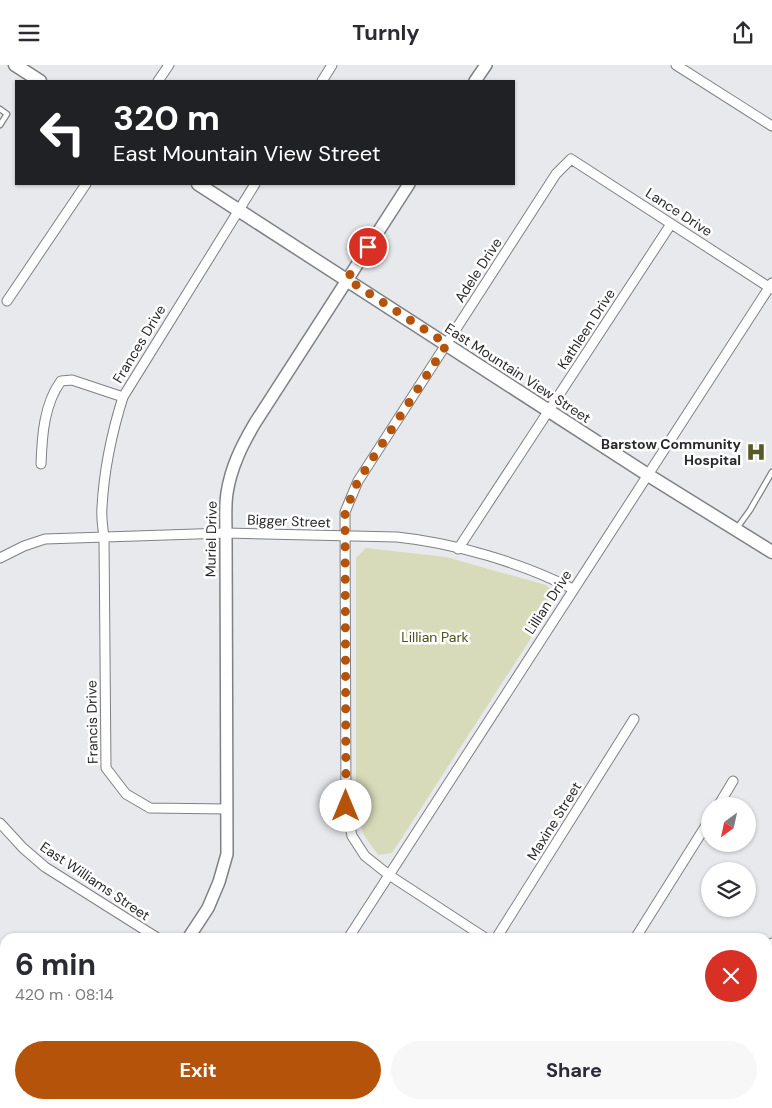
<!DOCTYPE html>
<html lang="en">
<head>
<meta charset="utf-8">
<style>
	:root { --surface:#fff; --page:#f7f7f7; --text:#2b2b33; --muted:#7c7c81; --accent:#b45309 }
	body { margin:0; font-family:"DM Sans",sans-serif; background:var(--page); color:var(--text); height:100vh; display:flex; flex-direction:column; font-size:19px; white-space:nowrap }
	* { box-sizing:border-box; margin:0 }
	p { font-size:16px; color:var(--muted) }
	.icon { flex:none; width:28px; height:28px; fill:none; stroke:currentColor; stroke-width:2; stroke-linecap:round; stroke-linejoin:round }
	.map { position:relative; flex:1; overflow:hidden }
	.side { position:absolute; left:0px; top:868px; width:772px; height:176px; display:flex; flex-direction:column; background:var(--surface); border-radius:15px 15px 0 0; box-shadow:0 1px 4px #0004 }
	.side>* { flex:none }
	.guide { position:absolute; left:15px; top:15px; width:500px; height:105px; border-radius:0px; box-shadow:0 1px 4px #0004; background:#202124; color:#fff; overflow:hidden }
	.needle { width:32px; rotate:213deg }
	.tools { position:absolute; left:701px; top:732px; display:grid; gap:10px }
	.tools a { display:grid; place-items:center; width:55px; height:55px; border-radius:50%; background:var(--surface); box-shadow:0 1px 4px #0004; font-size:25px }
	.pin { position:absolute; display:grid; place-items:center; width:42px; height:42px; color:#fff; margin:-21px; border:2px solid #fff; border-radius:50%; box-shadow:0 1px 5px #0007 }
	.me { position:absolute; width:55px; margin:-28px; rotate:0deg; stroke-linejoin:round; filter:drop-shadow(0 0 4px #0008) }
	.turn { display:flex; align-items:center; gap:18px; height:105px; padding:0 15px; font-size:22px }
	.turn .icon { width:65px; height:65px; stroke-width:2.5 }
	.turn b { display:block; font-size:35px; line-height:42px }
	.round { display:grid; place-items:center; flex:none; width:52px; height:52px; border-radius:26px; background:var(--page) }
	.head { display:flex; align-items:center; justify-content:space-between; height:85px; padding:0 15px }
	h1 { font-size:30px; font-weight:700; line-height:38px }
	.primary-button { display:flex; gap:10px; margin-top:auto; padding:10px 15px }
	.primary-button a { flex:1; height:58px; border-radius:30px; background:var(--accent); color:#fff; font-size:20px; font-weight:700; line-height:58px; text-align:center }
	.primary-button a+a { background:var(--page); color:var(--text) }
	header { display:flex; justify-content:space-between; align-items:center; height:65px; padding:0 15px; background:var(--surface); font-size:22px; font-weight:700 }
	.map>svg:first-child { display:block }
	.green { fill:#d7dbb9 }
	.lines { fill:none; stroke-linecap:round; stroke-linejoin:round }
	.service-casing { stroke:#7f8184; stroke-width:7 }
	.minor-casing { stroke:#7f8184; stroke-width:11 }
	.tertiary-casing { stroke:#7f8184; stroke-width:14 }
	.secondary-casing { stroke:#7f8184; stroke-width:15 }
	.primary-casing { stroke:#c7c7c7; stroke-width:16 }
	.service { stroke:#fff; stroke-width:4.5 }
	.minor { stroke:#fff; stroke-width:9 }
	.tertiary { stroke:#fff; stroke-width:11 }
	.secondary { stroke:#fff; stroke-width:12 }
	.primary { stroke:#d8e4ff; stroke-width:14 }
	.route { stroke:#b45309; stroke-width:9; stroke-dasharray:0 16.2 }
	.labels { text-anchor:middle; dominant-baseline:central; stroke-width:5; stroke-linejoin:round; paint-order:stroke }
	.street-label { font-size:14px; fill:#272829; stroke:#fff }
	.poi-label { font-size:14px; font-weight:bold; fill:#272829; stroke:#fff; text-anchor:end }
	.park-label { font-size:14px; fill:#4e5218; stroke:#fff }
</style>
</head>
<body>
<header><svg class="icon" aria-label="menu" viewBox="0 0 24 24"><path d="M4 6h16M4 12h16M4 18h16"/></svg>Turnly<svg class="icon" aria-label="share" viewBox="0 0 24 24"><path d="M12 15V3M7 8l5-5 5 5M5 13v7h14v-7"/></svg></header>
<div class="map">
<svg width="772" height="1043" viewBox="0 0 772 1043">
	<rect width="100%" height="100%" fill="#e7e9ed"/>
	<path class="green" d="M366 483 446 492 546 520 554 527 555 536 392 788 378 790 364 770 356 745V493Z"/>
	<g class="lines">
		<defs>
			<path id="service" d="M0 44 7 49 0 60
				M737 463 750 445 772 407
				M0 903 5 907
				M0 918 5 911
				M587 1039 593 1043
				M132 1043 135 1039
				M192 1043 195 1039
				M310 1043 312 1039
				M337 1043 339 1039
				M371 1043 372 1039"/>
			<path id="minor" d="M676 0 772 61
				M158 16 169 0
				M322 16 332 0
				M7 236 86 119
				M41 399C42 371 44 339 61 316L72 315 123 332
				M458 484 671 159
				M0 493 24 481 45 474 226 468 397 472C455 478 522 498 573 524
				M718 741 733 716
				M227 744 150 743 126 729 106 703 104 473C103 463 101 453 102 442 104 405 112 367 123 332L255 119
				M0 758 23 783 45 802 156 872
				M349 872 772 218
				M484 872 389 810 365 791 352 771 346 741 345 447 358 416 556 109 571 94 772 224
				M497 872 634 654
				M636 872 710 754
				M768 885 772 878
				M768 1018 772 1010
				M438 1039 445 1043
				M732 1039 739 1043
				M40 1043 42 1039
				M667 1043 670 1039
				M752 1043 755 1039"/>
			<path id="tertiary" d="M475 16 486 0
				M189 872 208 843 219 817 227 789 226 468C226 455 225 441 227 428 231 402 242 380 255 358L409 119"/>
			<path id="secondary" d="M15 0 40 16
				M198 119 648 410 772 487"/>
			<path id="primary" d="M0 976 5 979
				M98 1039 104 1043"/>
		</defs>
		<use href="#service" class="service-casing"/>
		<use href="#minor" class="minor-casing"/>
		<use href="#tertiary" class="tertiary-casing"/>
		<use href="#secondary" class="secondary-casing"/>
		<use href="#primary" class="primary-casing"/>
		<use href="#service" class="service"/>
		<use href="#minor" class="minor"/>
		<use href="#tertiary" class="tertiary"/>
		<use href="#secondary" class="secondary"/>
		<use href="#primary" class="primary"/>
	</g>
	<g class="lines">
		<path class="route" d="M346 741 345 447 358 416 447 279 347 214 368 182"/>
	</g>
	<defs>
		<symbol id="hospital-bare" viewBox="-9 -9 18 18"><path d="M-5-5h3v3.5h4V-5h3V5h-3V1.5h-4V5h-3Z" fill="#565a28" stroke="#fff" stroke-width="2.5" paint-order="stroke"/></symbol>
	</defs>
	<g fill-rule="evenodd">
		<use href="#hospital-bare" x="742" y="373" width="28" height="28"/>
	</g>
	<g class="labels">
		<g class="street-label">
			<text transform="translate(679 147) rotate(33)">Lance Drive</text>
			<text transform="translate(478 205) rotate(-57)">Adele Drive</text>
			<text transform="translate(586 264) rotate(-57)">Kathleen Drive</text>
			<text transform="translate(139 279) rotate(-59)">Frances Drive</text>
			<text transform="translate(518 308) rotate(33)">East Mountain View Street</text>
			<text transform="translate(289 456) rotate(2)">Bigger Street</text>
			<text transform="translate(211 474) rotate(-89)">Muriel Drive</text>
			<text transform="translate(548 537) rotate(-57)">Lillian Drive</text>
			<text transform="translate(92 657) rotate(-91)">Francis Drive</text>
			<text transform="translate(554 756) rotate(-58)">Maxine Street</text>
			<text transform="translate(95 816) rotate(34)">East Williams Street</text>
		</g>
		<g class="poi-label">
			<text x="741" y="379">Barstow Community<tspan x="741" dy="16">Hospital</tspan></text>
		</g>
		<g class="park-label">
			<text x="435" y="572">Lillian Park</text>
		</g>
	</g>
</svg>
<div class="tools">
<a><svg class="needle" viewBox="-14 -14 28 28"><path d="M0-13l5 13h-10z" fill="#e53935"/><path d="M0 13l5-13h-10z" fill="#7c7c81"/></svg></a>
<a><svg class="icon" aria-label="layers" viewBox="0 0 24 24"><path d="M12 4l9 5-9 5-9-5zM3 14l9 5 9-5"/></svg></a>
</div>
<div class="pin" style="left:368px;top:182px;background:#d93025"><svg class="icon" aria-label="arrive" viewBox="0 0 24 24"><path d="M6 21V4h12l-3 4 3 4H6"/></svg></div>
<svg class="me" style="left:346px;top:741px" viewBox="-20 -20 40 40"><circle r="19" fill="#fff"/><path d="M0-13L10 11 0 6-10 11z" fill="#b45309"/></svg>
<div class="guide">
<div class="turn"><svg class="icon" aria-label="left" viewBox="0 0 24 24"><path d="M17 20v-9H6M10 6l-5 5 5 5"/></svg><div><b>320 m</b>East Mountain View Street</div></div>
</div>
<section class="side">
<div class="head"><div><h1>6 min</h1><p>420 m · 08:14</p></div><a class="round" style="background:#d93025;color:#fff"><svg class="icon" aria-label="close" viewBox="0 0 24 24"><path d="M6 6l12 12M18 6L6 18"/></svg></a></div>
<div class="primary-button"><a>Exit</a><a>Share</a></div>
</section>
</div>
</body>
</html>
